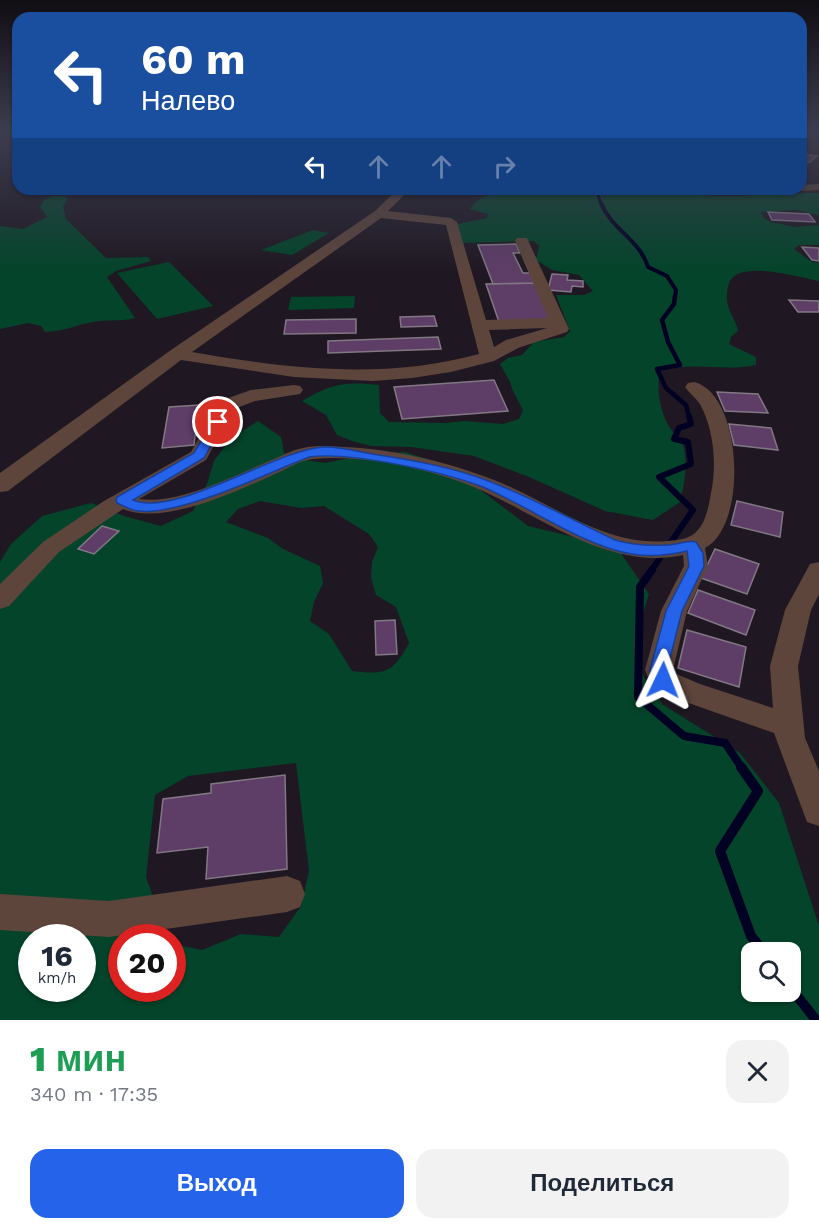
<!DOCTYPE html>
<html lang="ru">
<head>
<meta charset="utf-8">
<style>
	:root { --surface:#fff; --page:#f2f2f3; --text:#1f2937; --muted:#747a83; --accent:#2563eb }
	body { margin:0; font-family:"Work Sans",sans-serif; background:var(--page); color:var(--text); height:100vh; display:flex; flex-direction:column; font-size:22px; white-space:nowrap }
	* { box-sizing:border-box; margin:0 }
	p { font-size:20px; color:var(--muted) }
	.icon { flex:none; width:33px; height:33px; fill:none; stroke:currentColor; stroke-width:2; stroke-linecap:round; stroke-linejoin:round }
	.map { position:relative; height:1020px; overflow:hidden }
	.side { display:flex; flex-direction:column; background:var(--surface); flex:1 }
	.side>* { flex:none }
	.hud { position:absolute; left:12px; top:12px; width:795px; height:183px; border-radius:18px; box-shadow:0 2px 4px #0004; background:#1a4fa0; color:#fff; overflow:hidden }
	.tools { position:absolute; left:741px; top:942px; display:grid; gap:12px }
	.tools a { display:grid; place-items:center; width:60px; height:60px; border-radius:12px; background:var(--surface); box-shadow:0 2px 4px #0004; font-size:30px }
	.speed { position:absolute; left:18px; top:924px; display:flex; gap:12px; font-size:30px; font-weight:700; text-align:center }
	.speed>* { display:grid; place-content:center; width:78px; height:78px; border-radius:50%; background:var(--surface); box-shadow:0 2px 4px #0004; line-height:1 }
	.speed small { font-size:15px; font-weight:400 }
	.speed .limit { border:9px solid #d22; background:#fff; color:#111 }
	.pin { position:absolute; display:grid; place-items:center; width:51px; height:51px; color:#fff; margin:-26px; border:3px solid #fff; border-radius:50%; box-shadow:0 2px 6px #0007 }
	.me { position:absolute; width:66px; margin:-33px; rotate:2deg; stroke-linejoin:round; filter:drop-shadow(0 0 4px #0008) }
	.turn { display:flex; align-items:center; gap:21px; height:126px; padding:0 30px; font-size:27px }
	.turn .icon { width:78px; height:78px; stroke-width:2.5 }
	.turn b { display:block; font-size:42px; line-height:51px }
	.lanes { display:flex; align-items:center; height:57px; padding:0 30px; background:#0003; justify-content:center; gap:30px; direction:ltr }
	.lanes .off { opacity:.35 }
	.round { display:grid; place-items:center; flex:none; width:63px; height:63px; border-radius:18px; background:var(--page) }
	.summary { display:flex; align-items:center; justify-content:space-between; height:102px; padding:0 30px }
	h1 { font-size:36px; font-weight:800; line-height:45px; color:#1e9e55 }
	.cta { display:flex; gap:12px; margin-top:auto; padding:12px 30px }
	.cta a { flex:1; height:69px; border-radius:18px; background:var(--accent); color:#fff; font-size:24px; font-weight:800; line-height:69px; text-align:center }
	.cta a+a { background:var(--page); color:var(--text) }
	.map>svg:first-child { display:block }
	.green { fill:#03442a; fill-rule:evenodd }
	.lines { fill:none; stroke-linecap:round; stroke-linejoin:round }
	.stream-far5 { stroke:#000123; stroke-width:3 }
	.stream-far4 { stroke:#000123; stroke-width:4 }
	.stream-far3 { stroke:#000123; stroke-width:4.5 }
	.stream-far2 { stroke:#000123; stroke-width:6 }
	.stream-far1 { stroke:#000123; stroke-width:8 }
	.stream { stroke:#000123; stroke-width:10 }
	.building { fill:#5e3d67; stroke:#817884; stroke-width:1.5 }
	.minor { fill:#5d453c; fill-rule:evenodd }
	.route { fill:#2563eb; stroke:#184099; stroke-width:1.5 }
</style>
</head>
<body>
<div class="map">
<svg width="819" height="1020" viewBox="0 0 819 1020">
	<rect width="100%" height="100%" fill="#1f1822"/>
	<path class="green" d="M504 189H676C698 203 789 192 819 193V215L796 210 761 212 764 218 771 222 795 227 819 225V245H799L794 249 812 262 819 263V281C799 277 748 262 732 278 728 282 727 291 727 296 726 310 736 319 738 331L731 337 729 344 756 357V365C724 372 692 361 660 371 656 390 660 414 672 431 674 434 679 437 681 441 690 456 684 486 680 502L653 520 605 511 529 477 474 456 411 447 371 446 352 441 337 435 326 415 302 401C330 384 345 381 379 385L380 413 389 422 446 423 464 421 503 424 519 419 523 410 513 391 510 382 500 364 508 358 522 355 534 342 564 337 570 331 556 295H584L593 291 579 275 552 270 536 260 539 246 534 241 459 243 455 228 458 224 487 218 488 214 470 209C478 196 490 194 505 192Z
		M52 196H64L67 199 63 207 66 219 106 258 148 257 151 261 116 271 107 277 135 318C120 322 106 319 92 322 74 326 64 331 45 332L41 326 28 323 0 329V226L23 229 47 217 40 207 44 200Z
		M313 230 329 233 292 255 261 250Z
		M169 262 213 306 157 319 117 273Z
		M355 296 354 308 288 310 291 297Z
		M258 421 281 437 285 457 325 463 364 455 405 452 439 463 470 482 528 526 574 537 620 552 649 594 639 626 635 663 662 704 740 753 779 803 819 926V1020H0V562L11 544 42 516 91 503 124 516 161 526 193 511 207 484 214 461 231 438ZM260 501 301 508 324 506 369 534 378 547 372 562 371 578 376 595 396 607 409 643C393 673 385 675 352 671L329 634 310 621 314 602 323 583 320 566 283 549 268 538 226 522 238 509ZM296 763 309 871 301 906 279 937 241 934 202 950 173 944 172 988H122V938L163 937 157 908 146 877 155 795 188 776ZM32 938H82V988H32ZM752 952H790V992H752Z"/>
	<g class="lines">
		<path class="stream-far5" d="M596 189 601 204"/>
		<path class="stream-far4" d="M601 203C611 229 640 240 648 267L667 276 676 290 675 298"/>
		<path class="stream-far3" d="M675 296 674 304 662 320 668 342 680 365 657 369 666 388 686 405 689 417"/>
		<path class="stream-far2" d="M651 571 693 510 659 477 691 464 688 442 674 439 679 428 691 424 689 416"/>
		<path class="stream-far1" d="M652 570 640 587 638 697 684 736 725 743 742 768"/>
		<path class="stream" d="M741 767 758 791 720 851 751 936 764 952
			M790 987 816 1020"/>
	</g>
	<path class="building" d="M801 154 817 156 810 162 801 161Z
		M768 212 809 214 815 222 772 220Z
		M516 244 520 253H513L523 273H530L534 283 493 284 478 245Z
		M802 247 819 248V261L812 260Z
		M552 274 568 275 567 280 583 281V287L572 286 571 292 548 290Z
		M534 283 552 321 499 322 486 284Z
		M789 300 819 301V312H798Z
		M434 316 437 326 401 327 400 317Z
		M356 319V333L284 334 286 320Z
		M438 337 441 349 328 353V341Z
		M494 380 508 411 402 419 394 387Z
		M717 392 758 394 768 413 725 411Z
		M199 405 194 445 162 448 169 407Z
		M729 424 771 428 778 450 734 445Z
		M737 501 783 512 780 537 731 525Z
		M102 526 119 531 94 554 78 549Z
		M715 549 759 564 747 594 701 578Z
		M698 590 755 610 746 635 688 613Z
		M395 620 397 654 376 655 375 621Z
		M687 630 746 647 739 687 678 668Z
		M285 775 287 869 206 879 208 847 157 853 163 799 211 793V784Z"/>
	<g class="lines">
		<path class="minor" d="M819 184V190L801 191 796 189H801V185Z
			M398 189H410L388 211 451 218 457 222 486 320 548 318 515 241 517 238H527L569 329 567 332 518 348 494 361 451 372 412 378 373 381 294 377 181 360 8 491 0 492V473L171 350 375 211ZM381 218 446 225 479 354C384 380 288 369 192 352ZM547 328 506 340 494 347 489 330Z
			M736 189H771C763 195 744 195 736 189Z
			M694 382C742 393 749 525 705 548L708 566 687 611 673 670 674 673 700 684 773 708 770 666 785 610 810 564 819 562V594L811 610 798 666 805 738 819 771V826L807 822 774 733 680 700 653 688 649 680 645 670 661 611 684 566 683 555C611 571 545 519 483 491 436 470 365 454 313 459 301 460 287 469 275 474 237 491 164 526 123 509L59 552 9 606 0 609V584L43 542 104 501 191 452 220 401 251 390 294 385 300 386 303 390 300 394 255 401 234 409 206 460 139 499C177 505 234 476 269 461 280 457 291 450 303 448 316 445 330 446 344 447 394 449 448 462 494 480 551 502 604 547 668 541 678 540 690 539 697 531 706 522 709 505 711 493 717 464 714 430 700 404 696 398 689 393 685 387L688 383Z
			M287 876 300 881 305 894 300 907 287 912 109 937 0 930V894L109 901Z"/>
	</g>
	<linearGradient id="sky" x2="0" y2="1"><stop stop-color="#110d13"/><stop offset="0.48" stop-color="#3c3d4f"/><stop offset="1" stop-color="#3c3d4f" stop-opacity="0"/></linearGradient>
	<rect width="819" height="273" fill="url(#sky)"/>
	<path class="route" d="M218 418 224 422 204 458 133 500C175 518 273 451 323 447 338 446 356 451 372 454 412 460 453 467 491 482 533 498 574 521 615 540 632 545 649 546 667 545 677 545 686 540 696 542L703 553 704 566 682 611 667 670 672 680 669 685 663 687 657 685 650 670 666 611 689 566 687 551C670 555 650 557 632 554 583 546 530 507 483 487 444 472 349 451 309 457 268 473 180 516 139 511 132 511 124 506 117 503L116 500 117 497 194 453 212 422Z"/>
</svg>
<div class="tools">
<a><svg class="icon" aria-label="search" viewBox="0 0 24 24"><circle cx="10" cy="10" r="6"/><path d="M15 15l6 6"/></svg></a>
</div>
<div class="speed"><div>16<small>km/h</small></div><div class="limit">20</div></div>
<div class="pin" style="left:218px;top:422px;background:#d93025"><svg class="icon" aria-label="arrive" viewBox="0 0 24 24"><path d="M6 21V4h12l-3 4 3 4H6"/></svg></div>
<svg class="me" style="left:663px;top:680px" viewBox="-20 -20 40 40"><path d="M0-17L14 15 0 8-14 15z" fill="#2563eb" stroke="#fff" stroke-width="4"/></svg>
<div class="hud">
<div class="turn"><svg class="icon" aria-label="left" viewBox="0 0 24 24"><path d="M17 20v-9H6M10 6l-5 5 5 5"/></svg><div><b>60 m</b>Налево</div></div>
<div class="lanes"><svg class="icon" aria-label="left" viewBox="0 0 24 24"><path d="M17 20v-9H6M10 6l-5 5 5 5"/></svg><svg class="icon off" aria-label="ahead" viewBox="0 0 24 24"><path d="M12 20V5M6 11l6-6 6 6"/></svg><svg class="icon off" aria-label="ahead" viewBox="0 0 24 24"><path d="M12 20V5M6 11l6-6 6 6"/></svg><svg class="icon off" aria-label="right" viewBox="0 0 24 24"><path d="M7 20v-9h11M14 6l5 5-5 5"/></svg></div>
</div>
</div>
<section class="side">
<div class="summary"><div><h1>1 мин</h1><p>340 m · 17:35</p></div><a class="round"><svg class="icon" aria-label="close" viewBox="0 0 24 24"><path d="M6 6l12 12M18 6L6 18"/></svg></a></div>
<div class="cta"><a>Выход</a><a>Поделиться</a></div>
</section>
</body>
</html>
